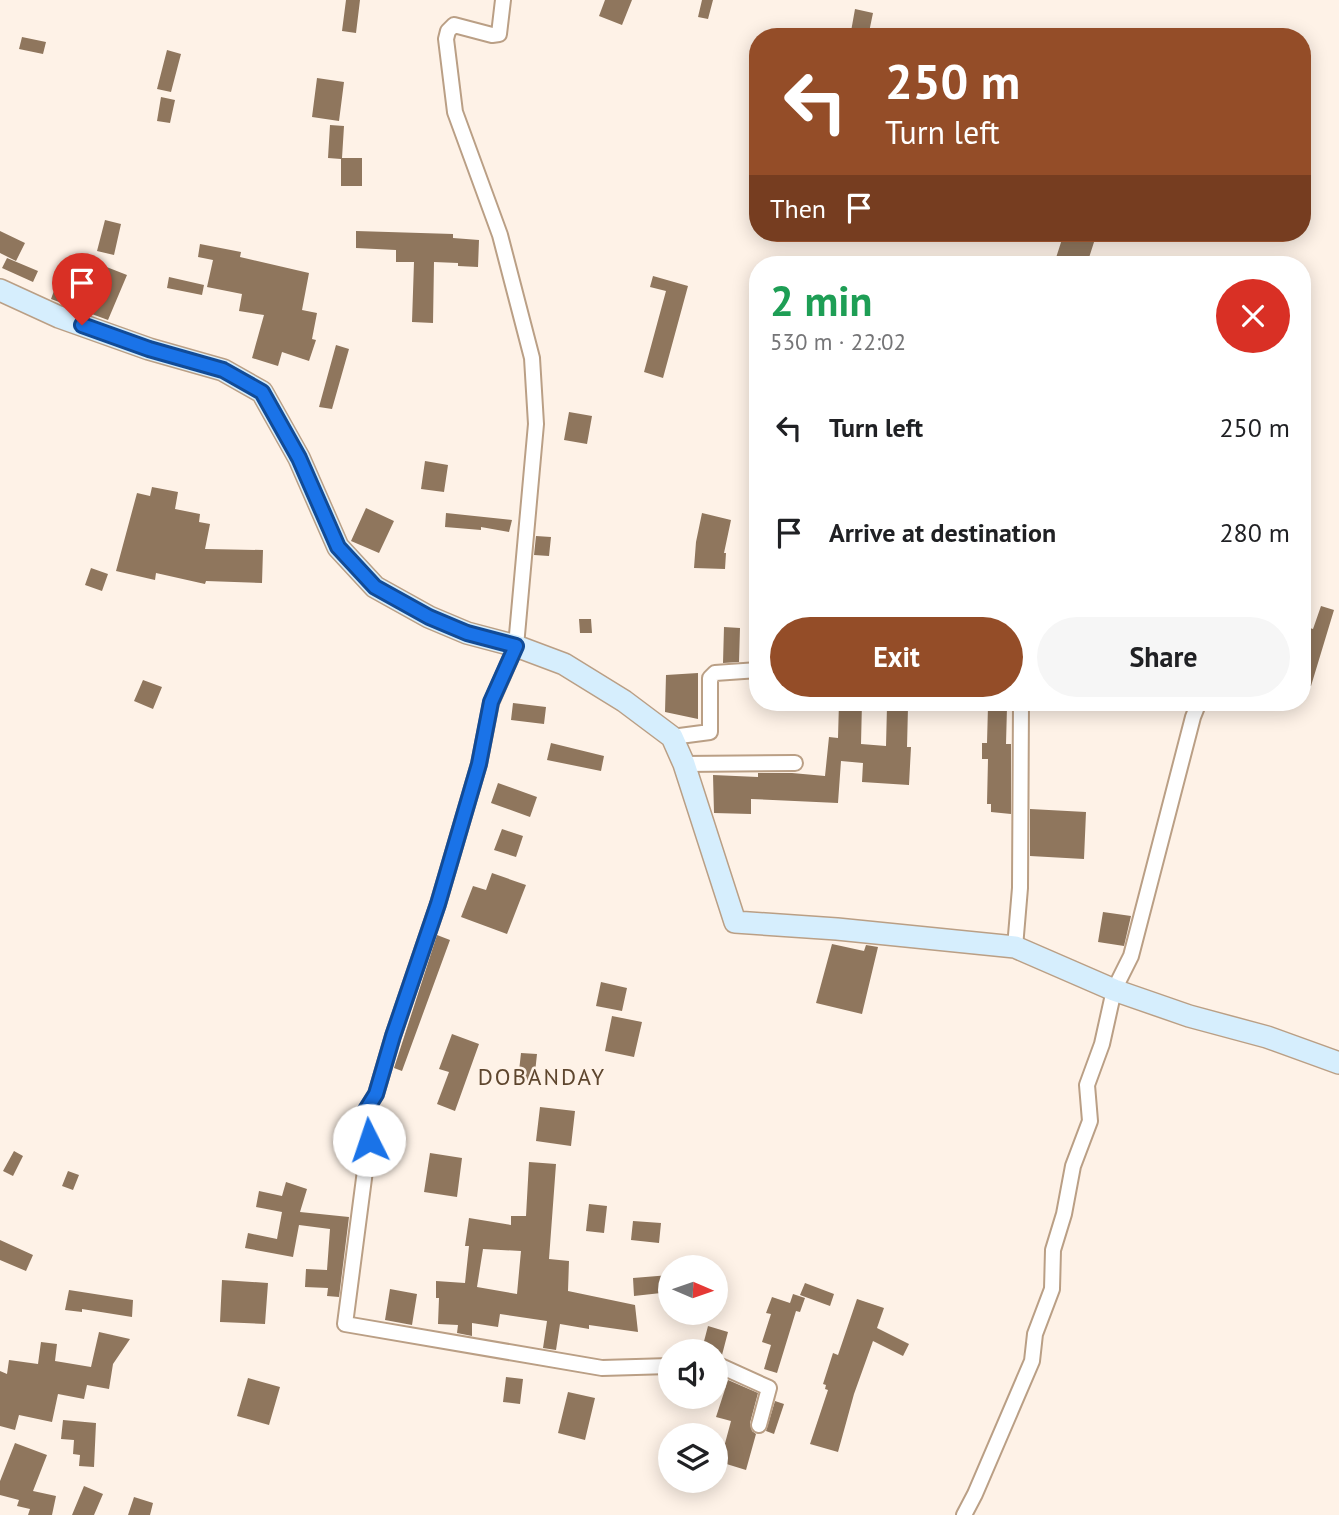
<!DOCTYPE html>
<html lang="en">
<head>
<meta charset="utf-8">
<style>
	:root { --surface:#fff; --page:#f6f6f6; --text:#202124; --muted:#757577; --accent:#944d28 }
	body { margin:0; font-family:"PT Sans",sans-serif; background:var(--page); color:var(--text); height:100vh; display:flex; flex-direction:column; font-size:26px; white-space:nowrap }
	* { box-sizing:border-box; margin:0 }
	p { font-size:23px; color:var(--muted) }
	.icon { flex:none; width:38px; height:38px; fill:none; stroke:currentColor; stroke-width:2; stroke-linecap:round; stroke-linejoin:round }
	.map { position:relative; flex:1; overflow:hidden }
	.details { position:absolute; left:749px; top:256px; width:562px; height:455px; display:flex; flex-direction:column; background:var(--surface); border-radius:28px; box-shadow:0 4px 18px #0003 }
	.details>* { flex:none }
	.banner { position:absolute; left:749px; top:28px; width:562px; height:214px; border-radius:28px; box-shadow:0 4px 18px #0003; background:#944d28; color:#fff; overflow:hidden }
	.needle { width:46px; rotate:92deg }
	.controls { position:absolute; left:658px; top:1255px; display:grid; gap:14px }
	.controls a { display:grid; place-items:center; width:70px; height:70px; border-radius:50%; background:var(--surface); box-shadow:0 4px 18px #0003; font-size:35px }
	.pin { position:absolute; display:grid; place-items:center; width:60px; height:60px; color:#fff; margin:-72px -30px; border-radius:50% 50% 50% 0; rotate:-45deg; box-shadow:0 0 7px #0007 }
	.pin .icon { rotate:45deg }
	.me { position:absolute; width:77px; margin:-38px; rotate:356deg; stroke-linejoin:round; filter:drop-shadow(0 0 5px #0008) }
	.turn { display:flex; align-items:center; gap:24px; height:147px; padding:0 21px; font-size:32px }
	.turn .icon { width:91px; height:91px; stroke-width:2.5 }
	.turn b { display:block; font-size:49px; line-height:60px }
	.then { display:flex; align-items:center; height:66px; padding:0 21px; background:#0003; gap:14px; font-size:26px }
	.round { display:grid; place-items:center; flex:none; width:74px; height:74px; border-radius:37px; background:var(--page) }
	.head { display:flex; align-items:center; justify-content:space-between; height:119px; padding:0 21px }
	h1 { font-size:42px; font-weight:600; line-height:52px; color:#1e9e55 }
	.action { display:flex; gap:14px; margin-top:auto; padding:14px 21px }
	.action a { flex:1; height:80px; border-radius:42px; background:var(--accent); color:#fff; font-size:28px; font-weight:600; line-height:80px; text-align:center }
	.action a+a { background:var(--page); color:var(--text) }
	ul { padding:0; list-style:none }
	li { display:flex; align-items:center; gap:21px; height:105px; padding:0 21px }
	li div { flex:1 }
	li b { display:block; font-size:26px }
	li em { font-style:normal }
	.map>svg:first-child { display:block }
	.building { fill:#8f765d; fill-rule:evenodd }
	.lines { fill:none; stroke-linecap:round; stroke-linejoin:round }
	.street-casing { stroke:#ba9f85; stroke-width:18 }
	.secondary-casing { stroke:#ba9f85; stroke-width:24 }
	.street { stroke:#fff; stroke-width:14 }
	.secondary { stroke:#d6eefd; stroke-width:21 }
	.route-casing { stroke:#114b97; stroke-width:18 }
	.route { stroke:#1a73e8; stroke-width:12 }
	.labels { text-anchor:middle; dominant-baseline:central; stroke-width:5; stroke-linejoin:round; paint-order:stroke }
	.quarter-label { font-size:23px; letter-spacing:2px; fill:#5e462e; stroke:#fef2e7 }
</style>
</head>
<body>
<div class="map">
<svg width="1339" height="1515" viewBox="0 0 1339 1515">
	<rect width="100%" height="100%" fill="#fef2e7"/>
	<path class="building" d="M346 0H360L356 33 342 31Z
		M605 0H632L622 25 599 16Z
		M702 0H713L708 19 698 17Z
		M855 9 873 13 868 37H850Z
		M22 37 46 42 43 54 19 49Z
		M167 50 181 54 171 92 157 89Z
		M317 78 344 82 339 121 312 117Z
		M161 97 175 100 170 123 157 121Z
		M330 125 344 126 342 158H362V186H341V159L328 158Z
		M105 220 121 224 114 255 97 251Z
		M0 231 25 243 16 261 0 253Z
		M356 231 453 234V238L479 240 478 267 458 266V263L434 262 433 323 412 322 414 262H396V250L356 248Z
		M1064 233H1076L1095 239 1087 264H1054Z
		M200 244 241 252 240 257 309 273 302 310 317 313 312 339 316 340 309 361 282 352 278 366 252 358 264 315 239 311 242 294 207 287 213 260 198 257Z
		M7 258 38 271 33 282 2 268Z
		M104 266 127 275 108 320 51 299 58 280 93 295Z
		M653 276 688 286 663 378 644 372 666 291 650 287Z
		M169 277 204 285 202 295 167 288Z
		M336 345 349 349 332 409 319 407Z
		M569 412 592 416 587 444 564 440Z
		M425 461 448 465 444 492 421 489Z
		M152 487 178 492 175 509 200 514 199 522 210 524 205 549 263 550 262 583 206 581 205 584 156 573 155 580 116 571 137 493 150 496Z
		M366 508 394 521 379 553 351 541Z
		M446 513 512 520 509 532 481 527V530L445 527Z
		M702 513 731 520 724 553H726L725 569 694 568 696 542Z
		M536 536 551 537 549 556 534 555Z
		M91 568 108 574 102 591 85 585Z
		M1321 606 1334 610 1311 686 1302 683V633L1304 626 1313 629Z
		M579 619H591L592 633H580Z
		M724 627 740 628 739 662 723 663Z
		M698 673V719L665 712 666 675Z
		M143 680 162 687 153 709 134 701Z
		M839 702H862L861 744 886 746 887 706 908 707 907 747H911L909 785 862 782 863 763 841 761 838 803 751 799V814L714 813 713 775 758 777V773H792L825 776 829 737 838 738Z
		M513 703 546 707 544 724 511 720Z
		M988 706 1007 707 1006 744H1011V814L991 812V804H987L988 759H982V743H987Z
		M551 743 604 756 601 771 547 760Z
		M498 783 537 797 530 817 491 803Z
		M1030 809 1086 812 1084 859 1030 856Z
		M502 829 523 836 516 857 494 850Z
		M492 873 526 885 507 934 461 917 473 886 486 890Z
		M1103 912 1131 916 1124 946 1098 942Z
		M437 935 450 940 402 1071 394 1068Z
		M832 944 864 951 866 945 878 947 862 1014 816 1003Z
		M601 982 627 988 622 1011 596 1006Z
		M612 1016 642 1022 634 1057 605 1051Z
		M452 1034 479 1044 455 1111 437 1104 449 1072 439 1069Z
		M521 1053 537 1054 534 1082 518 1080Z
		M540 1107 575 1111 571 1146 536 1141Z
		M14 1151 23 1156 13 1176 3 1171Z
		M430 1153 462 1158 457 1197 424 1192Z
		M529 1162 556 1164 549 1259 569 1261 568 1291 635 1305 638 1332 589 1325V1329L560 1324 556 1350 543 1348 547 1321 500 1314 498 1327 472 1323V1336L457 1333 458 1325 438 1324 439 1298H436V1281L465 1283 469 1246H465L469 1218 511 1225V1216H526ZM483 1249 521 1251 517 1294 477 1287Z
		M68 1171 79 1175 73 1190 62 1186Z
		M286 1182 307 1189 300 1212 349 1217 339 1297 327 1296 328 1288 305 1287 306 1269 327 1270 330 1229 299 1225 293 1257 245 1248 248 1233 277 1239 282 1212 256 1207 259 1191 282 1196Z
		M589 1204 607 1206 604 1233 586 1231Z
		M633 1221 661 1223 659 1243 631 1240Z
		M0 1240 33 1255 26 1271 0 1260Z
		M670 1275V1292L634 1296 633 1278Z
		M222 1280 268 1283 265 1324 220 1322Z
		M805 1283 834 1294 830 1306 800 1295Z
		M390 1289 417 1294 412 1325 385 1320Z
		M69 1290 133 1300 132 1317 82 1309V1312L65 1310Z
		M793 1294 805 1298 800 1312 796 1311 777 1373 764 1369 771 1345 762 1342 771 1314 766 1313 772 1297 790 1303Z
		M857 1299 884 1308 877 1328 909 1344 903 1356 873 1341 854 1394 838 1452 810 1444 828 1390 825 1389 826 1385 823 1384 833 1353 838 1355Z
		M708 1326 728 1332 722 1355 716 1353V1351L702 1349Z
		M99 1332 130 1339 113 1364 109 1389 87 1385 84 1399 58 1394 52 1422 19 1415 15 1430 0 1426V1371L7 1374 9 1360 38 1364 41 1342 57 1344 55 1361 91 1367Z
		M506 1377 523 1379 520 1404 503 1402Z
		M248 1378 280 1387 269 1425 237 1416Z
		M728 1380 758 1393 750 1423 752 1431 756 1434 746 1470 720 1462 731 1421 716 1417Z
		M568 1392 595 1398 585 1440 558 1433Z
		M775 1401 784 1404 774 1434 766 1431Z
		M63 1420 96 1423 94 1467 79 1466 80 1455 73 1454 74 1440 61 1439Z
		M15 1443 47 1455 33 1491 56 1496 52 1515H28L30 1509 17 1506 19 1500 0 1495V1481Z
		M84 1486 103 1494 94 1515H72Z
		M134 1497 153 1503 150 1515H128Z"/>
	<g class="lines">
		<defs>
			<path id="street" d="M503 0 499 34 492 35 454 25 448 31 446 39 455 112 500 235 532 358 536 424 516 646 491 703 479 764 438 904 393 1036 376 1094 361 1118 369 1140 345 1324 602 1368 670 1366
				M672 737 710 732V678L715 673 758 670
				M684 764 795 763
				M1015 947 1020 888 1021 702
				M716 1364 769 1388 759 1425
				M964 1515 975 1494 1032 1361 1035 1334 1052 1289 1053 1250 1064 1214 1073 1166 1090 1121 1087 1085 1102 1044 1114 990 1131 956 1193 717 1199 702"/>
			<path id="secondary" d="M0 290 59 317 149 349 223 370 262 392 299 458 338 547 375 587 429 617 467 633 516 646 564 664 624 701 672 737 684 764 735 922 837 929 1015 947 1114 990 1189 1016 1267 1037 1339 1063"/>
		</defs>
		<use href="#street" class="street-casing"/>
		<use href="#secondary" class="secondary-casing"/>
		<use href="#street" class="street"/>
		<use href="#secondary" class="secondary"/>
	</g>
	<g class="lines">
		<defs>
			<path id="route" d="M82 325 149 349 223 370 262 392 299 458 338 547 375 587 429 617 467 633 516 646 491 702 479 764 438 904 393 1036 376 1094 361 1118 369 1140"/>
		</defs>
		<use href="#route" class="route-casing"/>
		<use href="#route" class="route"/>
	</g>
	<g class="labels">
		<g class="quarter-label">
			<text x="542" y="1076">DOBANDAY</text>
		</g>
	</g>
</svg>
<div class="controls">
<a><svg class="needle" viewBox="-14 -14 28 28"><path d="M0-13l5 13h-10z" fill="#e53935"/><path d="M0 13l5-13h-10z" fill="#757577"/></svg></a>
<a><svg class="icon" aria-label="sound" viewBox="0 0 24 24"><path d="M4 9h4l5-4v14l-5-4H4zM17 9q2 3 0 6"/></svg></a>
<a><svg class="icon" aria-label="layers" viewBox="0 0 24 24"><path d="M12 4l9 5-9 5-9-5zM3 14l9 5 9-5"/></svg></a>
</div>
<div class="pin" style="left:82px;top:325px;background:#d93025"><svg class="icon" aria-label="arrive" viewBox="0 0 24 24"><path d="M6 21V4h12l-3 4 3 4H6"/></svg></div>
<svg class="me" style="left:369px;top:1140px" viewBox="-20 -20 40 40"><circle r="19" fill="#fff"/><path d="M0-13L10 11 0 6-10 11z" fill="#1a73e8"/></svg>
<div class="banner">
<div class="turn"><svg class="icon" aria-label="left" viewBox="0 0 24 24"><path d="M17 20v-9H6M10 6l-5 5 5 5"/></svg><div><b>250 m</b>Turn left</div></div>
<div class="then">Then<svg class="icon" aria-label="arrive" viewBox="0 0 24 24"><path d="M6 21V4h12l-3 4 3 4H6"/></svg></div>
</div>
<section class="details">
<div class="head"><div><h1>2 min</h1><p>530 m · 22:02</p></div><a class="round" style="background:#d93025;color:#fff"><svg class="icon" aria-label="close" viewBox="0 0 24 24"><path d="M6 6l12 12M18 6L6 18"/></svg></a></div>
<ul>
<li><svg class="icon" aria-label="left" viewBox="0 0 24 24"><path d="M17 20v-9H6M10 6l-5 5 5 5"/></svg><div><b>Turn left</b></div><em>250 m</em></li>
<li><svg class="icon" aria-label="arrive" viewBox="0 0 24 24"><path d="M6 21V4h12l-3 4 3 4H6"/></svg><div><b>Arrive at destination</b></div><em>280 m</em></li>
</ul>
<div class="action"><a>Exit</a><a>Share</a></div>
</section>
</div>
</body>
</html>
